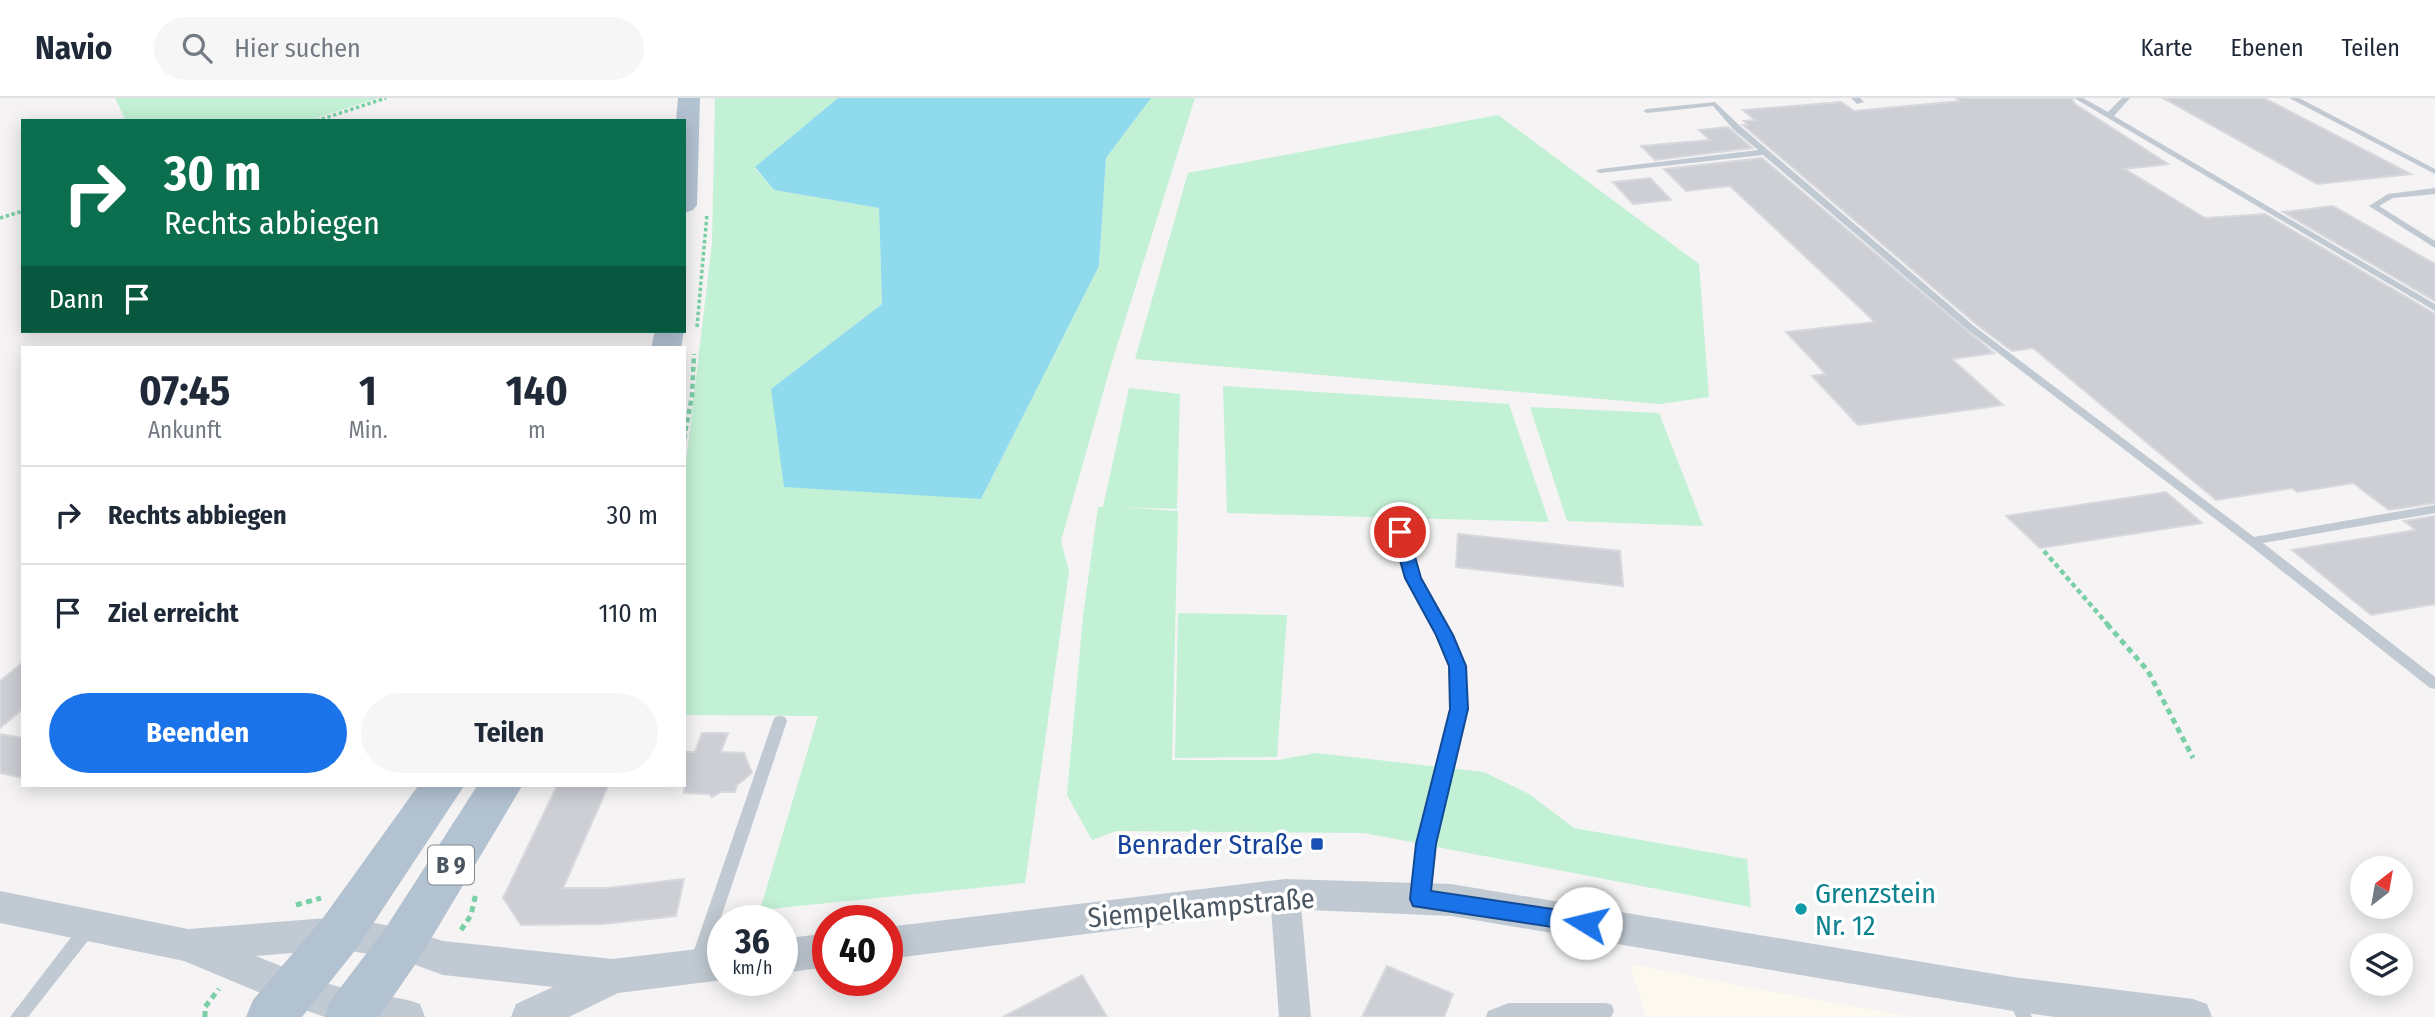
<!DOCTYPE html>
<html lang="de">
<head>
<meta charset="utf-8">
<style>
	:root { --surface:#fff; --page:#f6f6f7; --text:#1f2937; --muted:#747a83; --line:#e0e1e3; --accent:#1a73e8 }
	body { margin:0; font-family:"Fira Sans Condensed",sans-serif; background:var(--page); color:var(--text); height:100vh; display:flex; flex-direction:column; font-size:26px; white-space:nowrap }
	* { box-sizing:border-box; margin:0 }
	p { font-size:23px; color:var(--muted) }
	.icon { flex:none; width:38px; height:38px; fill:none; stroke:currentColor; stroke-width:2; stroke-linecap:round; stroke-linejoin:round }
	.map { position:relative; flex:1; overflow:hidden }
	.details { position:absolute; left:21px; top:248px; width:665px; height:441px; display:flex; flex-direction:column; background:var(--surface); border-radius:0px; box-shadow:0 4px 18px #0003 }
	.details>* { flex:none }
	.hud { position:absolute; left:21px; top:21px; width:665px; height:214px; border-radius:0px; box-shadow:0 4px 18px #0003; background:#0b6e4f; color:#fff; overflow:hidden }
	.needle { width:46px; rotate:31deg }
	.controls { position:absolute; left:2350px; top:758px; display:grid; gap:14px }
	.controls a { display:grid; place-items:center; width:63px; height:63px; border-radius:50%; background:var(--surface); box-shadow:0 4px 18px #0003; font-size:35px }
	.speed { position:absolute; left:707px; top:807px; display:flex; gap:14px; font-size:35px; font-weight:700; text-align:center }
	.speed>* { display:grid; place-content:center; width:91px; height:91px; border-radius:50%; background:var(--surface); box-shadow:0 4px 18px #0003; line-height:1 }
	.speed small { font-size:18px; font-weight:400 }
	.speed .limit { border:10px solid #d22; background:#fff; color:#111 }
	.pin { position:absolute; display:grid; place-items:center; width:60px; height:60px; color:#fff; margin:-30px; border:4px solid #fff; border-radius:50%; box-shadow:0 2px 7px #0007 }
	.me { position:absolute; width:77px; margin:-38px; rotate:279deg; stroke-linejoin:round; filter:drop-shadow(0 0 5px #0008) }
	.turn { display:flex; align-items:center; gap:24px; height:147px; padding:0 28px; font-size:32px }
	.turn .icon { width:91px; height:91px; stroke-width:2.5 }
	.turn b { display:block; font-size:49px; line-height:60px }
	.then { display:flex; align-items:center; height:66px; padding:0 28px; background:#0003; gap:14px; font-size:26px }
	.eta { display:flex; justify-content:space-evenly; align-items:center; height:119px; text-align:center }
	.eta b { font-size:42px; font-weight:700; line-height:49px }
	.action { display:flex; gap:14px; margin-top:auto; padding:14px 28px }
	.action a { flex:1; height:80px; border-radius:42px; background:var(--accent); color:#fff; font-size:28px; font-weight:700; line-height:80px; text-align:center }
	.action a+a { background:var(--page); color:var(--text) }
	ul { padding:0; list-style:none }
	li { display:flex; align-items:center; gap:21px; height:98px; padding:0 28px; border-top:2px solid var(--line) }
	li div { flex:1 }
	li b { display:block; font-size:26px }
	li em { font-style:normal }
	header { display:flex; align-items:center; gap:42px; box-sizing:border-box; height:98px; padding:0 35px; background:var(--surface); border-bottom:2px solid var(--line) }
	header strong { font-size:33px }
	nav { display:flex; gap:38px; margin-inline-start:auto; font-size:24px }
	.search { width:490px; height:63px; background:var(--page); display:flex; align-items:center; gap:18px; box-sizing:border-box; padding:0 24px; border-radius:38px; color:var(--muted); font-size:26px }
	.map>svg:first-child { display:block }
	.commercial { fill:#fdf9ef }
	.green { fill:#c3f1d5 }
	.water { fill:#90daee }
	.building { fill:#cdcfd5; stroke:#d7d9de; stroke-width:2 }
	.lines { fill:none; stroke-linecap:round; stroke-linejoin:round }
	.path-far2 { stroke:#7ad0a6; stroke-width:3.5; stroke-dasharray:3.5 2.5; stroke-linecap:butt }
	.path-far1 { stroke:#7ad0a6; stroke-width:4.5; stroke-dasharray:5 3.5; stroke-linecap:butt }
	.path { stroke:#7ad0a6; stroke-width:5; stroke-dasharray:6 4.5; stroke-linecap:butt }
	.service { fill:#c1cad2; fill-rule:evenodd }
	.minor { fill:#c1cad2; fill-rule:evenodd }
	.tertiary { fill:#c1cad2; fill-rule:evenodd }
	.primary { fill:#b3c2d1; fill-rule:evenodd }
	.route { fill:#1a73e8; stroke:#114b97; stroke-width:2 }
	.transit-dot { fill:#1a4fb4; stroke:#fff; stroke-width:2.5 }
	.culture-dot { fill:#0f9aa8; stroke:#fff; stroke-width:2.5 }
	.labels { text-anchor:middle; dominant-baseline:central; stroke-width:7; stroke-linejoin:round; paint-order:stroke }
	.shield { fill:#fff; stroke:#808990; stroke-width:2 }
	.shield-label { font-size:23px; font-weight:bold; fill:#4a5661 }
	.near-transit-label { font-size:28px; fill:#164399; stroke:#fff; text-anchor:end }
	.near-culture-label { font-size:28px; fill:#0d838f; stroke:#fff; text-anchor:start }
	.near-street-label { font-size:28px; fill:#4a5661; stroke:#fff }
</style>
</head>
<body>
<header>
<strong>Navio</strong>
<div class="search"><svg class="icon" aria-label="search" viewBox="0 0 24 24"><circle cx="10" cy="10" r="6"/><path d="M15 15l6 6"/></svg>Hier suchen</div>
<nav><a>Karte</a><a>Ebenen</a><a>Teilen</a></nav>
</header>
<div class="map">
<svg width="2435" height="919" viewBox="0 0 2435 919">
	<rect width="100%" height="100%" fill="#f5f3f3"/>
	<path class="commercial" d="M1630 866 1752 890 1912 919H1646Z"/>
	<path class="green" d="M115 0H378L307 23H126Z
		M715 0H838L755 70 774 92 879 110 882 206 771 291 981 401 1099 168 1106 60 1151 0H1195L1110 270 1061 443 1069 473 1025 785 760 812 818 618 684 617V382L712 145Z
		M1498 17 1699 166 1709 299 1660 306 1135 261 1188 75Z
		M1223 288 1509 306 1549 424 1227 415Z
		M1129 290 1180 296 1177 411 1120 409 1178 413 1172 662H1278L1316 655 1484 674 1529 696 1574 730 1747 761 1751 809 1364 735 1116 733 1092 742 1067 697 1083 518 1098 409H1103Z
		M1530 309 1659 315 1703 428 1567 423Z
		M1178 515 1287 517 1277 659 1175 660Z"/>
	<path class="water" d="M838 0H1151L1106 60 1099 168 981 401 784 389 771 291 882 206 879 110 774 92 755 69Z"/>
	<path class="building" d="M1956 0H2072L2075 6 2168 66 2125 71 2205 120 2265 116 2435 216V405L2389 412 2353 385 2297 394 2292 390 2216 402 2033 250 2012 253 1976 226 1743 27H1748L1744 23 1755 22 1743 12 1841 4 1854 13 1960 3Z
		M2163 0H2264L2411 76 2317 86Z
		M1728 29 1752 50 1655 62 1641 48 1710 42 1699 32Z
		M1762 60 1994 255 1952 261 2003 307 1858 327 1812 278 1826 276 1786 234 1875 224 1730 88 1686 93 1664 71Z
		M1650 80 1671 102 1633 106 1613 84Z
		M2333 108 2435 166V203L2283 114Z
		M2166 394 2202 425 2040 450 2006 418Z
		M2435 418V506L2371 517 2292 452 2416 432 2404 423Z
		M1458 436 1620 453 1623 488 1456 469Z
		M23 564V611L0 630V583Z
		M702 635H728L721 654 744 655 752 675 737 687 735 694H721L712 699 709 696 684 695V654H695Z
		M0 636 23 640V680L0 675Z
		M557 688H608L563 790H607L684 781 676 818 603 826 521 827 503 800Z
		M1387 868 1453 896 1444 919H1362Z
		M1082 877 1107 919H1003Z"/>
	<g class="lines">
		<path class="path-far2" d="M316 23 386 0
			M0 120 23 113
			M697 229 707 116"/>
		<path class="path-far1" d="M684 341 692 298 694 256
			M2044 453 2109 528"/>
		<path class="path" d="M2107 526 2148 573 2193 660
			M296 807 321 800
			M461 832 471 817 476 795
			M205 919V909L219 891"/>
		<path class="service" d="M1851 0H1860L1864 4 1857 6Z
			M2074 0H2083L2108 14 2122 0H2130L2114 18 2435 206V213Z
			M2289 0H2299L2435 71V76Z
			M1715 4 1740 28 1974 228 2254 439 2435 407V415L2263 445 2435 579V591L2430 590 2248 446 1968 232 1763 57 1600 75 1596 73 1600 71 1758 52 1734 32 1713 8 1647 15 1643 13 1647 11Z
			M2435 90V96L2393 100 2379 108 2435 143V150L2369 108 2388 96Z
			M1400 430 1406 434 1419 480 1452 537 1465 568 1466 611 1434 746 1428 801 1426 806 1420 808 1414 806 1412 801 1418 746 1452 611 1451 568 1438 537 1407 480 1394 434Z
			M780 618 785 619 787 623 706 864 704 869 698 871 692 869 690 864 773 623 775 619Z
			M88 823 94 825 96 830 94 835 28 919H10L82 825Z
			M2015 891 2021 894 2032 919H2016L2007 899 2009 894Z
			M1509 905H1606L1612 907 1614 913 1611 919H1486L1488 913Z"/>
		<path class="minor" d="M1285 783 1295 787 1300 796 1311 919H1279L1270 796 1275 787Z"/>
		<path class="tertiary" d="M1285 781 1451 786 2013 879 2193 901 2207 906 2212 919H2055L2013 913 1451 818 1285 811 887 861V829Z
			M0 793 188 831 340 819 402 830 443 843 613 861 723 848V882L618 895 569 919H511L516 906 553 889 443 877 402 862 340 851 256 858C288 871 321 885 355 893 377 898 399 898 420 906L425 919H325L282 904 184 863 0 825Z
			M828 835V869L782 875V841Z"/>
		<path class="primary" d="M678 0H700L697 107 693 112 684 115V23H676Z
			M655 233 684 232 681 250H651Z
			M418 688H464L357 850 302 919H246L253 902 323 820Z
			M477 688H522L419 861 379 919H324L331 902 385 831Z"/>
	</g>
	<path class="route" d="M1400 429 1408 434 1421 480 1453 537 1466 568 1468 611 1436 746 1431 793 1586 816 1594 818 1597 825 1594 831 1586 834 1413 808 1410 801 1416 746 1450 611 1449 568 1436 537 1405 480 1392 434Z"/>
	<rect class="transit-dot" x="1310" y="739" width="14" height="14" rx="3.5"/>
	<circle class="culture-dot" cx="1801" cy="811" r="7"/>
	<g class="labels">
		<rect class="shield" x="428" y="747.5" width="46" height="39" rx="5"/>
		<g class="shield-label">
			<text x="451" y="767">B 9</text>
		</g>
		<g class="near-transit-label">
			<text x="1303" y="746">Benrader Straße</text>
		</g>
		<g class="near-culture-label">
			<text x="1815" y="795">Grenzstein<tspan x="1815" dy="32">Nr. 12</tspan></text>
		</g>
		<g class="near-street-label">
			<text transform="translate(1201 810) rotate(-5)">Siempelkampstraße</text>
		</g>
	</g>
</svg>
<div class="controls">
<a><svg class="needle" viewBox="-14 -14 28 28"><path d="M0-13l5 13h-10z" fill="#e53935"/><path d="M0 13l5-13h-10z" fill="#747a83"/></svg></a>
<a><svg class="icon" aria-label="layers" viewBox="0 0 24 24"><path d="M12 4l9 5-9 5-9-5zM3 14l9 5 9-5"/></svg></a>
</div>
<div class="speed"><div>36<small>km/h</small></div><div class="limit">40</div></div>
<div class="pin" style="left:1400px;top:434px;background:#d93025"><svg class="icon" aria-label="arrive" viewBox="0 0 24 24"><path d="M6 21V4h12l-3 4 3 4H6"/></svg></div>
<svg class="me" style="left:1586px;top:825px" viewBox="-20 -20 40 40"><circle r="19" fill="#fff"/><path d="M0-13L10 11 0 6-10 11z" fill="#1a73e8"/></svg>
<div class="hud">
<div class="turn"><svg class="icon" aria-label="right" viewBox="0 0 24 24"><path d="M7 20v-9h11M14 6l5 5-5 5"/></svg><div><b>30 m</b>Rechts abbiegen</div></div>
<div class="then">Dann<svg class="icon" aria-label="arrive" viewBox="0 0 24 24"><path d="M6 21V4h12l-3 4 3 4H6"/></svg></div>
</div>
<section class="details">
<div class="eta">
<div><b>07:45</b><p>Ankunft</p></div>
<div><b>1</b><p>Min.</p></div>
<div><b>140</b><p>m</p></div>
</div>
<ul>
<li><svg class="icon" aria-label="right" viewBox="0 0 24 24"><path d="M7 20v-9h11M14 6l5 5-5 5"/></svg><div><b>Rechts abbiegen</b></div><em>30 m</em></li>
<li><svg class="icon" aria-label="arrive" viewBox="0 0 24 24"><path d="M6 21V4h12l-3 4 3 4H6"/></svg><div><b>Ziel erreicht</b></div><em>110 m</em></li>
</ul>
<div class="action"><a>Beenden</a><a>Teilen</a></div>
</section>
</div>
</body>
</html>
